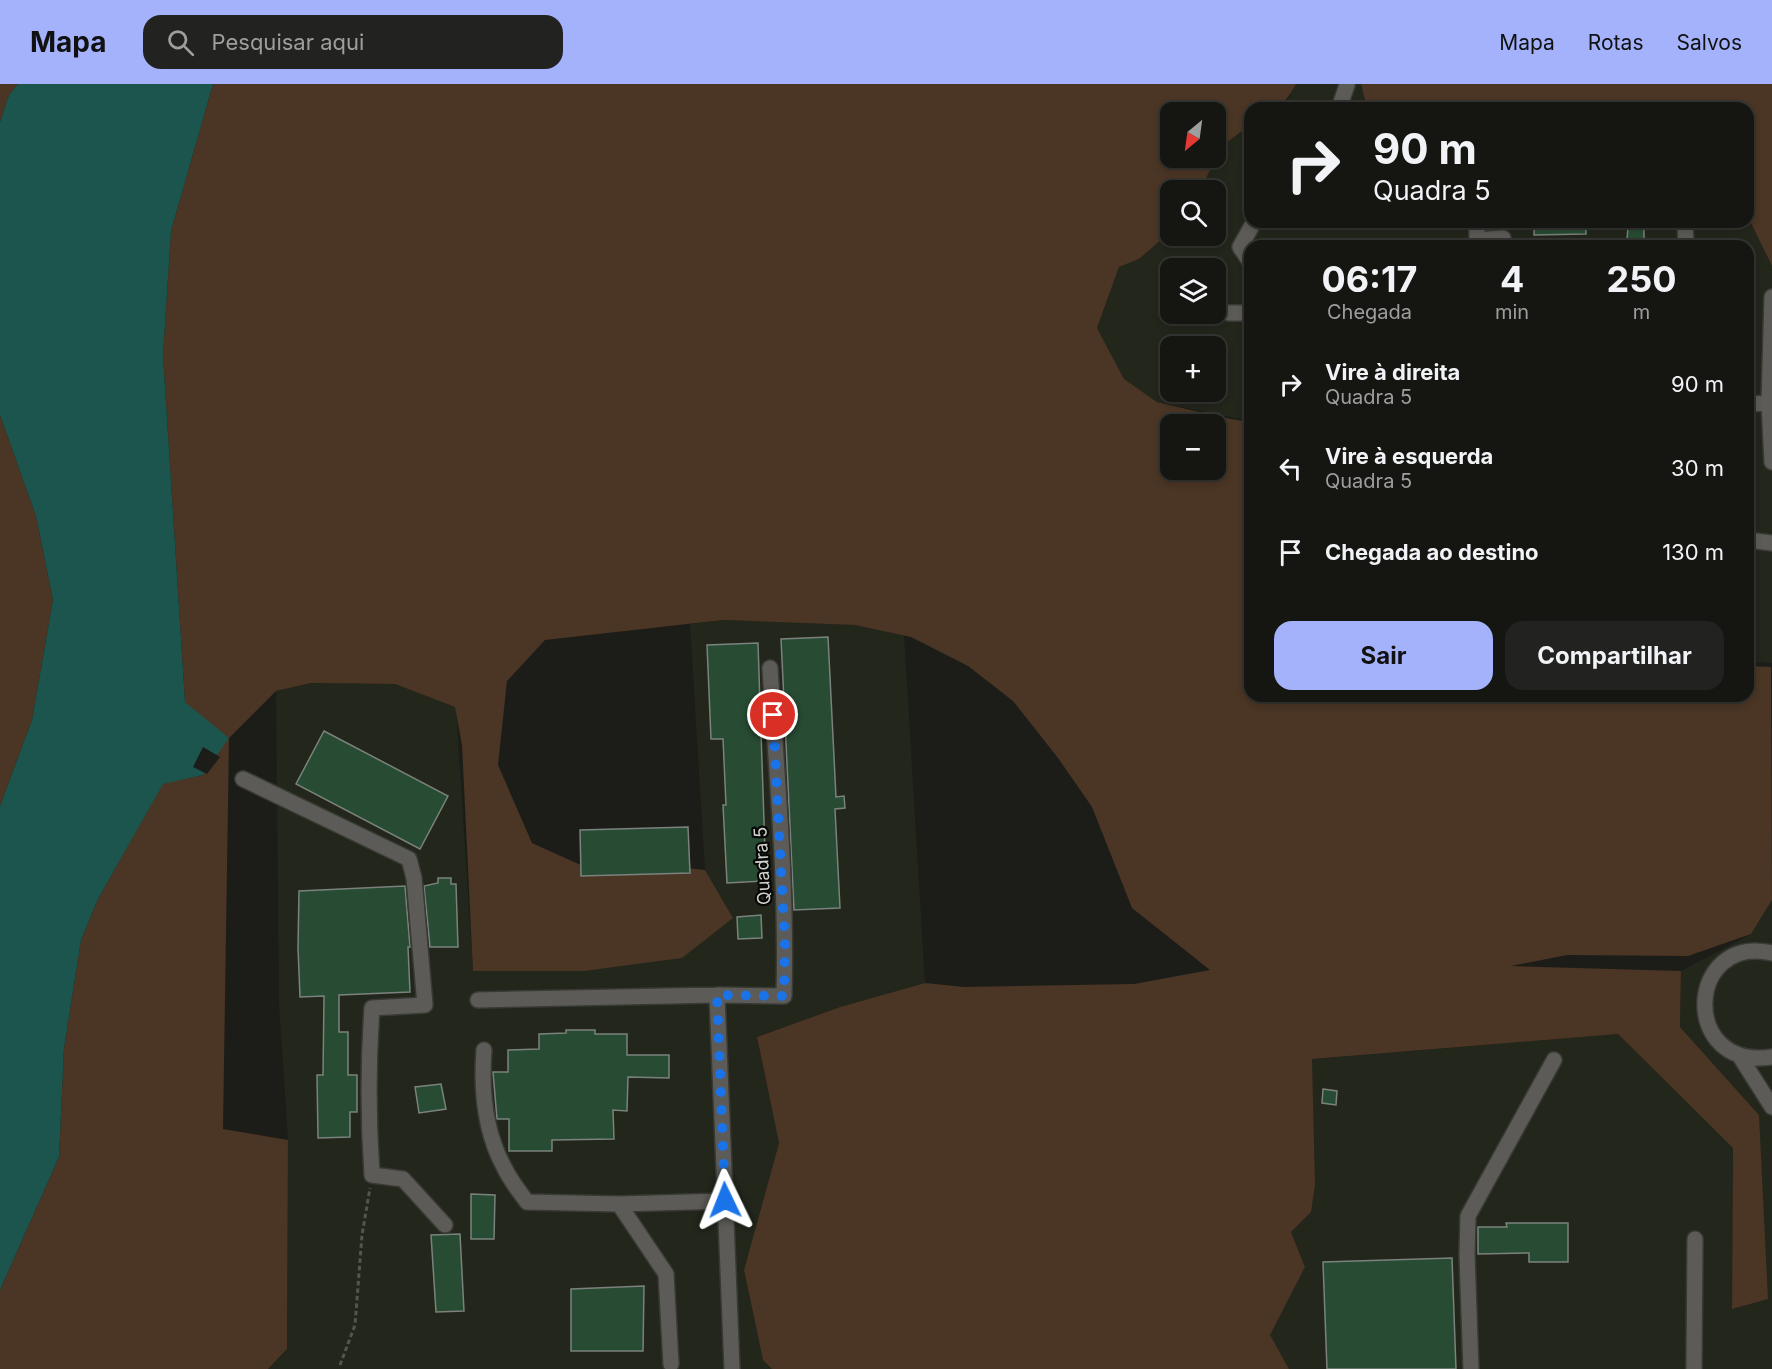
<!DOCTYPE html>
<html lang="pt">
<head>
<meta charset="utf-8">
<style>
	:root { --surface:#151612; --page:#222320; --text:#f1f3f6; --muted:#9d9f9f; --line:#343532; --accent:#a4b2fc }
	body { margin:0; font-family:Inter,sans-serif; background:var(--page); color:var(--text); height:100vh; display:flex; flex-direction:column; font-size:22px; white-space:nowrap }
	* { box-sizing:border-box; margin:0 }
	p { font-size:20px; color:var(--muted) }
	.icon { flex:none; width:33px; height:33px; fill:none; stroke:currentColor; stroke-width:2; stroke-linecap:round; stroke-linejoin:round }
	.map { position:relative; flex:1; overflow:hidden }
	.drawer { position:absolute; left:1244px; top:156px; width:510px; height:462px; display:flex; flex-direction:column; background:var(--surface); border-radius:18px; box-shadow:0 3px 9px #0003,0 0 0 2px var(--line) }
	.drawer>* { flex:none }
	.hud { position:absolute; left:1244px; top:18px; width:510px; height:126px; border-radius:18px; box-shadow:0 3px 9px #0003,0 0 0 2px var(--line); background:#151612; color:var(--text); overflow:hidden }
	.needle { width:39px; rotate:209deg }
	.tools { position:absolute; left:1160px; top:18px; display:grid; gap:12px }
	.tools a { display:grid; place-items:center; width:66px; height:66px; border-radius:12px; background:var(--surface); box-shadow:0 3px 9px #0003,0 0 0 2px var(--line); font-size:30px }
	.pin { position:absolute; display:grid; place-items:center; width:51px; height:51px; color:#fff; margin:-26px; border:3px solid #fff; border-radius:50%; box-shadow:0 2px 6px #0007 }
	.me { position:absolute; width:66px; margin:-33px; rotate:358deg; stroke-linejoin:round; filter:drop-shadow(0 0 4px #0008) }
	.turn { display:flex; align-items:center; gap:21px; height:126px; padding:0 30px; font-size:27px }
	.turn .icon { width:78px; height:78px; stroke-width:2.5 }
	.turn b { display:block; font-size:42px; line-height:51px }
	.eta { display:flex; justify-content:space-evenly; align-items:center; height:102px; text-align:center }
	.eta b { font-size:36px; font-weight:700; line-height:42px }
	.action { display:flex; gap:12px; margin-top:auto; padding:12px 30px }
	.action a { flex:1; height:69px; border-radius:18px; background:var(--accent); color:#111; font-size:24px; font-weight:700; line-height:69px; text-align:center }
	.action a+a { background:var(--page); color:var(--text) }
	ul { padding:0; list-style:none }
	li { display:flex; align-items:center; gap:18px; height:84px; padding:0 30px }
	li div { flex:1 }
	li b { display:block; font-size:22px }
	li em { font-style:normal }
	header { display:flex; align-items:center; gap:36px; box-sizing:border-box; height:84px; padding:0 30px; background:var(--accent); color:#111 }
	header strong { font-size:28px }
	nav { display:flex; gap:33px; margin-inline-start:auto; font-size:21px }
	.search { width:420px; height:54px; background:var(--page); display:flex; align-items:center; gap:15px; box-sizing:border-box; padding:0 21px; border-radius:18px; color:var(--muted); font-size:22px }
	.map>svg:first-child { display:block }
	.built { fill:#22261b; fill-rule:evenodd }
	.green { fill:#4b3524; fill-rule:evenodd }
	.water { fill:#1c554d }
	.pier { fill:#1c1d18 }
	.building { fill:#284c33; stroke:#7b827d; stroke-width:1.5 }
	.lines { fill:none; stroke-linecap:round; stroke-linejoin:round }
	.minor-casing { stroke:#393a35; stroke-width:18 }
	.path { stroke:#545550; stroke-width:3; stroke-dasharray:4.5 3; stroke-linecap:butt }
	.minor { stroke:#5c5b58; stroke-width:15 }
	.route { stroke:#1a73e8; stroke-width:10; stroke-dasharray:0 18 }
	.labels { text-anchor:middle; dominant-baseline:central; stroke-width:4.5; stroke-linejoin:round; paint-order:stroke }
	.street-label { font-size:18px; fill:#d1d3cf; stroke:#070706 }
</style>
</head>
<body>
<header>
<strong>Mapa</strong>
<div class="search"><svg class="icon" aria-label="search" viewBox="0 0 24 24"><circle cx="10" cy="10" r="6"/><path d="M15 15l6 6"/></svg>Pesquisar aqui</div>
<nav><a>Mapa</a><a>Rotas</a><a>Salvos</a></nav>
</header>
<div class="map">
<svg width="1772" height="1285" viewBox="0 0 1772 1285">
	<rect width="100%" height="100%" fill="#1c1d18"/>
	<path class="built" d="M1296 0H1362L1369 24H1276L1288 15Z
		M1249 42 1250 138H1748V133L1772 182V579L1748 578V162H1250L1249 337 1157 318 1124 295 1097 244 1119 183 1139 175 1170 148V152H1215V106H1200L1223 61ZM1170 184H1215V230H1170ZM1170 262H1215V308H1170Z
		M723 536 855 541 904 551 925 899 840 923 757 953 779 1059 744 1186 763 1276 772 1285H268L287 1265 288 1056 279 919 276 607 311 599 395 600 456 623 473 887 733 834 705 786 690 540Z
		M1772 816V1285H1289L1269 1251 1305 1183 1291 1148 1312 975 1618 950 1733 1064 1732 1225 1759 1031 1680 943 1681 887 1751 850Z"/>
	<path class="green" d="M0 0H18L9 11 0 38Z
		M213 0H1296C1282 26 1277 24 1250 24L1249 42 1223 61 1200 106H1170V148L1139 175 1119 183 1097 244 1124 295 1157 318 1220 333 1249 338 1250 612H1748V582L1771 583 1772 816 1751 850 1688 872 1567 871 1511 882 1681 887 1680 943 1759 1031 1768 1215 1732 1225 1733 1064 1618 950 1312 975 1315 1101 1311 1128 1291 1148 1305 1183 1270 1251 1289 1285H772L763 1276 744 1186 779 1059 757 953 840 923 925 899 964 903 1134 900 1210 886 1132 824 1092 723 1058 674 1013 617 968 582 911 553 855 541 723 536 545 556 507 597 498 681 532 759 585 783 633 779 705 786 733 834 682 874 584 887H473L462 661 455 623 395 600 311 599 276 607 229 654 223 1045 288 1056 287 1265 268 1285H0V1206L59 1073 64 964 81 856 98 815 163 699 203 691 185 618 163 271 171 147ZM1170 28H1215V74H1170ZM1170 340H1215V386H1170Z
		M1361 0H1772V182L1748 133V24H1367Z
		M0 331 36 432 53 516 32 636 0 722Z"/>
	<path class="water" d="M18 0H213L171 147 163 271 185 618 229 654 203 691 163 700 98 815 81 856 64 964 59 1073 0 1206V722L32 636 53 516 36 432 0 331V38L9 11Z"/>
	<path class="pier" d="M203 663 220 673 207 690 193 683Z"/>
	<path class="building" d="M1534 138H1586V150L1534 151Z
		M1628 143H1644V156H1627Z
		M828 553 836 713 844 712 845 724 835 725 840 824 794 826 781 555Z
		M758 559 766 797 727 799 723 721H726L723 655H711L707 561Z
		M324 647 448 712 420 765 296 700Z
		M688 743 690 789 581 792 580 746Z
		M438 794H451V800H456L458 863H430L424 802 438 799Z
		M405 802 410 863H408L410 908 339 911V948H348V991H357V1028H350V1053L318 1054 317 991H323L324 912 300 913 298 864 299 807Z
		M761 831 762 854 738 855 737 833Z
		M566 946H595V950H627V971H669V994L628 993 627 1027 613 1026 614 1055 552 1056V1067H509V1035H497L493 988H508V966L539 965V950L566 949Z
		M441 1000 446 1025 419 1029 415 1003Z
		M1323 1005 1337 1007 1336 1021 1322 1019Z
		M471 1110 495 1111 494 1155H471Z
		M1506 1139H1568V1178H1529V1169L1478 1170V1143H1507Z
		M460 1150 464 1227 436 1228 431 1151Z
		M1452 1174 1456 1285H1327L1323 1178Z
		M644 1202 643 1267H571V1205Z"/>
	<g class="lines">
		<defs>
			<path id="minor" d="M1339 24 1347 1
				M1685 138 1686 162
				M1477 156V138
				M1477 162V156L1503 154V162
				M1250 178 1240 163 1254 138
				M1772 213 1769 319 1772 378
				M1228 229H1250
				M1748 320 1772 319
				M1748 456 1772 459
				M243 695 409 775 414 794 425 921 372 924C368 980 368 1034 372 1091L403 1095 445 1141
				M1772 869C1686 849 1679 987 1772 973
				M717 911 732 1285
				M478 916 717 911 784 912C787 803 777 693 770 584
				M484 966C481 1005 485 1048 504 1083 510 1096 519 1107 527 1118L619 1120 725 1117
				M1739 971 1772 1023
				M619 1120 666 1190 671 1280
				M1471 1285 1467 1171 1468 1132 1554 976
				M1694 1285 1695 1155"/>
		</defs>
		<use href="#minor" class="minor-casing"/>
		<path class="path" d="M340 1281 355 1241 362 1151 370 1104"/>
		<use href="#minor" class="minor"/>
	</g>
	<g class="lines">
		<path class="route" d="M725 1116 717 911 784 912 785 861 773 631"/>
	</g>
	<g class="labels">
		<g class="street-label">
			<text transform="translate(762 782) rotate(-93)">Quadra 5</text>
		</g>
	</g>
</svg>
<div class="tools">
<a><svg class="needle" viewBox="-14 -14 28 28"><path d="M0-13l5 13h-10z" fill="#e53935"/><path d="M0 13l5-13h-10z" fill="#9d9f9f"/></svg></a>
<a><svg class="icon" aria-label="search" viewBox="0 0 24 24"><circle cx="10" cy="10" r="6"/><path d="M15 15l6 6"/></svg></a>
<a><svg class="icon" aria-label="layers" viewBox="0 0 24 24"><path d="M12 4l9 5-9 5-9-5zM3 14l9 5 9-5"/></svg></a>
<a>+</a>
<a>−</a>
</div>
<div class="pin" style="left:773px;top:631px;background:#d93025"><svg class="icon" aria-label="arrive" viewBox="0 0 24 24"><path d="M6 21V4h12l-3 4 3 4H6"/></svg></div>
<svg class="me" style="left:725px;top:1116px" viewBox="-20 -20 40 40"><path d="M0-17L14 15 0 8-14 15z" fill="#1a73e8" stroke="#fff" stroke-width="4"/></svg>
<div class="hud">
<div class="turn"><svg class="icon" aria-label="right" viewBox="0 0 24 24"><path d="M7 20v-9h11M14 6l5 5-5 5"/></svg><div><b>90 m</b>Quadra 5</div></div>
</div>
<section class="drawer">
<div class="eta">
<div><b>06:17</b><p>Chegada</p></div>
<div><b>4</b><p>min</p></div>
<div><b>250</b><p>m</p></div>
</div>
<ul>
<li><svg class="icon" aria-label="right" viewBox="0 0 24 24"><path d="M7 20v-9h11M14 6l5 5-5 5"/></svg><div><b>Vire à direita</b><p>Quadra 5</p></div><em>90 m</em></li>
<li><svg class="icon" aria-label="left" viewBox="0 0 24 24"><path d="M17 20v-9H6M10 6l-5 5 5 5"/></svg><div><b>Vire à esquerda</b><p>Quadra 5</p></div><em>30 m</em></li>
<li><svg class="icon" aria-label="arrive" viewBox="0 0 24 24"><path d="M6 21V4h12l-3 4 3 4H6"/></svg><div><b>Chegada ao destino</b></div><em>130 m</em></li>
</ul>
<div class="action"><a>Sair</a><a>Compartilhar</a></div>
</section>
</div>
</body>
</html>
